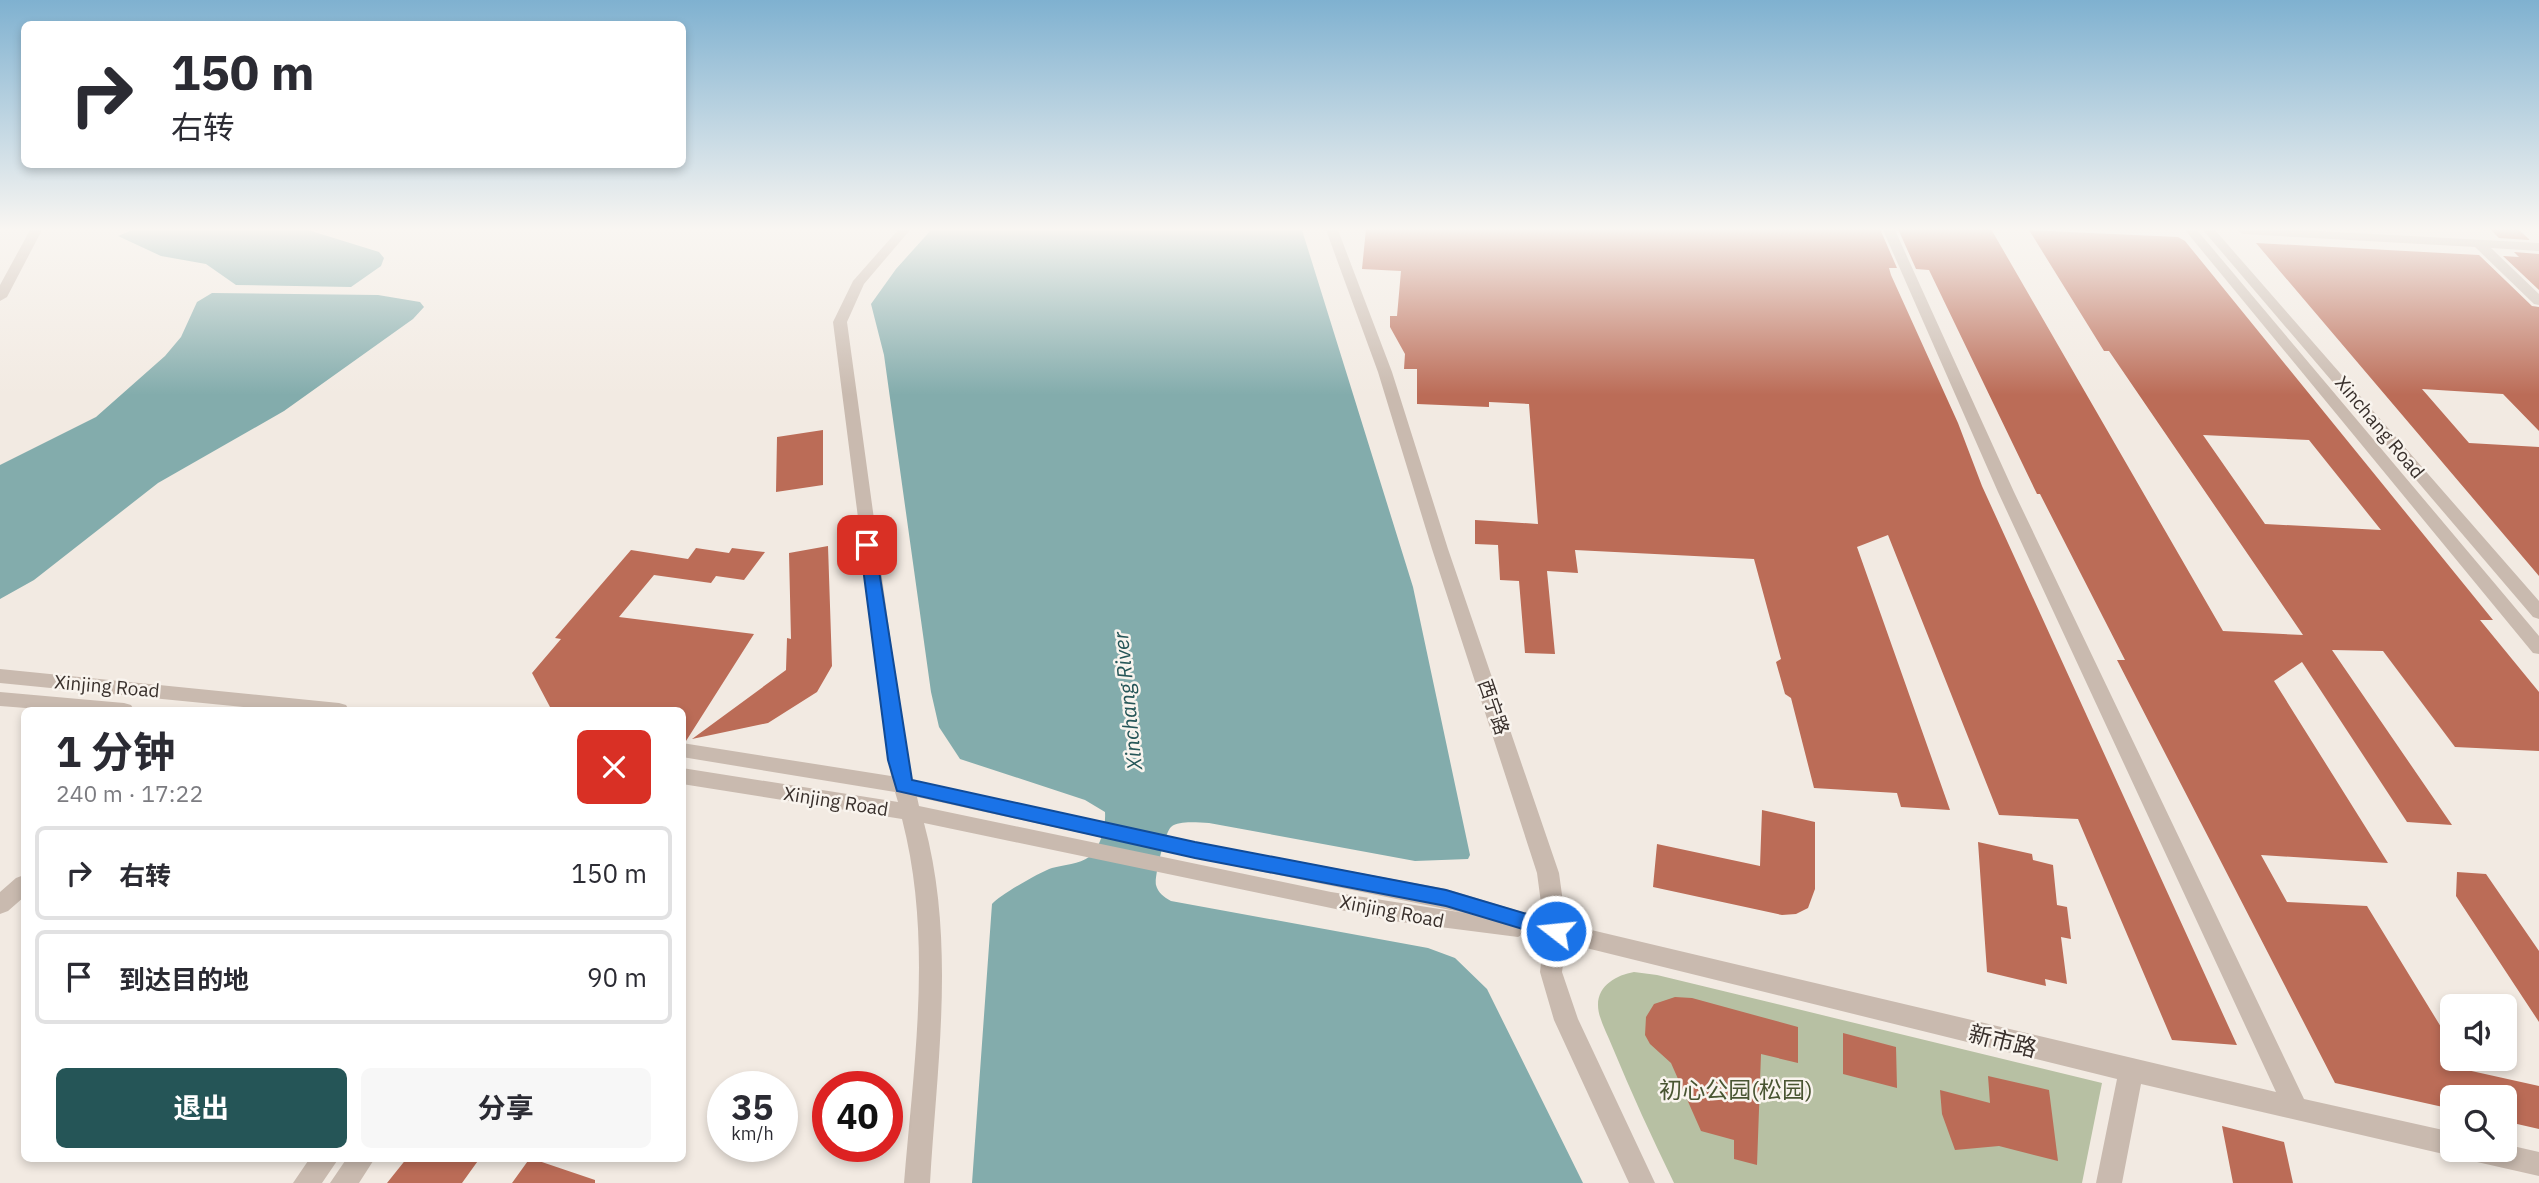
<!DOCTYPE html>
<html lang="zh">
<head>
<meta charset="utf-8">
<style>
	:root { --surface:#fff; --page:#f7f7f7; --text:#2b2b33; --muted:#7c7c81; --line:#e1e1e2; --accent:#255557 }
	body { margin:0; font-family:"IBM Plex Sans","Noto Sans SC",sans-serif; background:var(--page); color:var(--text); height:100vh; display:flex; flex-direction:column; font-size:26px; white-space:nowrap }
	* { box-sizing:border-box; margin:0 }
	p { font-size:23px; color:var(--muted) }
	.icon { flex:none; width:38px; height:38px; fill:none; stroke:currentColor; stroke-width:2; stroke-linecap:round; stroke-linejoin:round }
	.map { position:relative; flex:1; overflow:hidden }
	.side { position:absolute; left:21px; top:707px; width:665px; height:455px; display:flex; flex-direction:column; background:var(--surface); border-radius:10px; box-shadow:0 4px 10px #0003 }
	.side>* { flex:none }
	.hud { position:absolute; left:21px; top:21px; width:665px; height:147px; border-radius:10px; box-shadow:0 4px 10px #0003; background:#fff; color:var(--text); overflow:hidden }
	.controls { position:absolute; left:2440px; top:994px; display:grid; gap:14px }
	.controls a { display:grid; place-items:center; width:77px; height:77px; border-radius:10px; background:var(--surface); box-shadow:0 4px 10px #0003; font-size:35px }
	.speed { position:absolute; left:707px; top:1071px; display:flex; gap:14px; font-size:35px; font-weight:700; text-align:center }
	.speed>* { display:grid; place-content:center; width:91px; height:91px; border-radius:50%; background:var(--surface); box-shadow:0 4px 10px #0003; line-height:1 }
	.speed small { font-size:18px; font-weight:400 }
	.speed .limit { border:10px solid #d22; background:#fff; color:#111 }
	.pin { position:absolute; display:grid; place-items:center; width:60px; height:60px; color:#fff; margin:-30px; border-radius:14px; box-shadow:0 4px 10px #0006 }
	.me { position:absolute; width:77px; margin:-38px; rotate:286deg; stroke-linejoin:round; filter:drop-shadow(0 0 5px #0008) }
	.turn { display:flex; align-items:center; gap:24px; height:147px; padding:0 35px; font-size:32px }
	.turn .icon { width:91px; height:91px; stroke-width:2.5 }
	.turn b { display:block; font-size:49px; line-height:60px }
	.round { display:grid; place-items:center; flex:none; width:74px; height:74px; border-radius:10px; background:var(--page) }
	.overview { display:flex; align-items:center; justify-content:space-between; height:119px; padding:0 35px }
	h1 { font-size:42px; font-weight:700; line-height:52px }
	.cta { display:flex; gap:14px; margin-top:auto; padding:14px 35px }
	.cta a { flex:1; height:80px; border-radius:10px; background:var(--accent); color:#fff; font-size:28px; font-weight:700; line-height:80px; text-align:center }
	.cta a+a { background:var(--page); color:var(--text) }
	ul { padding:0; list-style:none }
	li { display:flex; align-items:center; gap:21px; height:94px; margin:0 14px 10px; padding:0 21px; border:4px solid var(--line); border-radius:10px }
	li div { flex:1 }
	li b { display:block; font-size:26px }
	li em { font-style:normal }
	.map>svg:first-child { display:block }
	.green { fill:#b7c0a3 }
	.water { fill:#83acac }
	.building { fill:#bb6c57; fill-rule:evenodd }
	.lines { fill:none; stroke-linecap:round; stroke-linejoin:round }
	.minor { fill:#c9baaf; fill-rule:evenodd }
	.route { fill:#1a73e8; stroke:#114b97; stroke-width:2 }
	.labels { text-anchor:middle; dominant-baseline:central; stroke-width:5; stroke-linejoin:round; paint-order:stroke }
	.street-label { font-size:19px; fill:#39302c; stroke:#f9f4ee }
	.water-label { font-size:21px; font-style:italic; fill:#255557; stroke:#f9f4ee }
	.near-street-label { font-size:23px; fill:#39302c; stroke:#f9f4ee }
	.near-park-label { font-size:23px; fill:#495532; stroke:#f9f4ee }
</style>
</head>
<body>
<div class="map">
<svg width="2539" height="1183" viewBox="0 0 2539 1183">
	<rect width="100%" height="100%" fill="#f2eae2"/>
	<path class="green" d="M1634 972 1657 975 2102 1083 2082 1183H1674C1652 1138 1631 1092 1612 1046 1607 1033 1598 1018 1598 1005 1598 985 1617 975 1634 972Z"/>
	<path class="water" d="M132 230H308L379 252 384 258 381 266 351 287 236 285 206 264 161 256 118 236Z
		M931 230H1302L1413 587 1470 855 1468 859 1415 861 1209 823C1198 823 1180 820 1171 827 1165 832 1154 878 1156 885 1158 893 1164 897 1171 901L1428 948 1455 958 1487 989 1583 1183H972L992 904C1000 895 1040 872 1052 868 1063 865 1080 864 1089 857 1101 847 1106 827 1105 812L1085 800 960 759 939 727 931 692 884 355 871 304 896 269Z
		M212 293 378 295 420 302 424 307 413 319 284 411 158 483 34 580 0 599V465L96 417 165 356 181 337 197 302Z"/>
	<path class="building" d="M1366 229H1880L1897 268H1889L1891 275 1958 423 1982 486 2237 1045 2172 1040 2078 819 1999 815 1888 535 1857 547 1950 810 1901 807 1897 793 1814 788 1791 698 1785 694 1776 662 1781 659 1754 559 1575 550 1578 573 1547 571 1555 654 1525 653 1519 581 1500 580 1498 545 1475 544V520L1538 524 1529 404 1489 402V407L1417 404V369H1404L1405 354 1390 327V316H1397L1401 271 1362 269Z
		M1898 229H1991L2223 631 2303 635 2109 351H2104L2029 230 2178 237 2185 241 2493 620H2480L2539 692V751L2455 747 2383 651 2332 650 2452 825 2407 822 2302 662 2274 681 2388 863 2261 855 2287 902 2367 906 2452 1045V1059H2460L2467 1070 2539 1086V1129L2504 1121V1097H2452V1109L2335 1083 2117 660H2125L2040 494H2037L1929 270 1916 269ZM2203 435 2309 440 2381 530 2265 524Z
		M2490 229H2518L2530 240 2499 238Z
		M2256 243 2479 255 2532 306 2539 307V431L2503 394 2422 389 2469 443 2539 447V576Z
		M2514 252 2539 254V290L2503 256 2519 257Z
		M823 430V485L776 492 777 437Z
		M828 546 832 666 817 692 768 723 692 739 786 670 787 638 791 639 789 553Z
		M696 548 729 553 732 548 765 552 744 580 716 576 711 583 654 575 619 617 754 634 686 741 682 740V710H581L550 707 532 673 561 639 555 638 631 550 688 559Z
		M1762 810 1815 822V889L1808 908 1796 914 1782 915 1653 887 1657 844 1760 866Z
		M1978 842 2032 854 2033 860 2053 865 2057 905 2067 907 2071 939 2061 937 2067 984 2045 979 2046 986 1987 972Z
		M2457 872 2486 874 2539 951V1022L2456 896Z
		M1675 997 1692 998 1798 1027V1063L1761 1054 1757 1165 1734 1159V1140L1701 1131 1671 1063 1650 1044 1645 1035 1646 1017 1654 1004Z
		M1843 1033 1896 1047 1897 1088 1843 1074Z
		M1988 1076 2049 1090 2058 1161 1999 1146 1955 1150 1942 1114 1940 1090 1990 1103Z
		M2222 1126 2284 1142 2293 1183H2233Z
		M407 1158H480L462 1183H387Z
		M530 1158 595 1180V1183H512Z"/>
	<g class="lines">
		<path class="minor" d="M30 230H42L7 297 0 301V285Z
			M898 230H910L864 284 847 322 907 760 912 780 1195 842 1446 889 1543 918 1537 873 1432 549 1378 372 1326 230H1338L1392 372 1448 549 1559 873 1566 924 2276 1092 1998 492 1883 230H1895L2014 492 2304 1099 2452 1132V1150H2462L2461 1153 2452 1156 2141 1084 2122 1183H2096L2117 1079 1566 943 1562 972 1578 1019 1655 1183H1629L1554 1020 1540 972 1544 937 1527 932 1518 937 1393 921 924 823C956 941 937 1063 930 1183H904C914 1062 933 939 902 819L682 784V768L898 802 895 792 682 757V743L891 776 833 322 853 281ZM917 797 1195 858 1465 913 1331 892 919 806Z
			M2185 230H2197L2539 636V654L2533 653Z
			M2203 230H2215L2539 601V619L2533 617Z
			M2237 230H2300L2539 243V251L2491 248 2539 294V305L2534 304 2475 247 2243 234Z
			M0 669 339 703 346 705 349 710H275L0 683Z
			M0 692 124 703 131 705 134 710H52L0 706Z
			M24 875V897L8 911 0 914V892L16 878Z
			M2504 1144 2539 1152V1176L2477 1162 2468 1159 2464 1150H2504Z
			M310 1158H339L322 1183H293Z
			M347 1158H375L359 1183H330Z"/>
	</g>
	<linearGradient id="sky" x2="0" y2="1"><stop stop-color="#7fb1d0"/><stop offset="0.58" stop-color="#f9f6f2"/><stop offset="1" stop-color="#f9f6f2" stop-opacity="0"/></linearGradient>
	<rect width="2539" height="395" fill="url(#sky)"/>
	<path class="route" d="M867 540 875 545 912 780 1195 842 1446 890 1564 925 1567 931 1564 937 1556 939 1446 906 1195 858 897 791 888 760 860 545Z"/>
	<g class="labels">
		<g class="street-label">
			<text transform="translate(2380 427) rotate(50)">Xinchang Road</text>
			<text transform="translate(107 686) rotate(5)">Xinjing Road</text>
			<text transform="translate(1494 707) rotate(71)">西宁路</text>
			<text transform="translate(836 801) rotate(9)">Xinjing Road</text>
			<text transform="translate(1392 911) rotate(11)">Xinjing Road</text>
		</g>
		<g class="water-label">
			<text transform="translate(1127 701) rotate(-96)">Xinchang River</text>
		</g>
		<g class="near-street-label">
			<text transform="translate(2003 1040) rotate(14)">新市路</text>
		</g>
		<g class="near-park-label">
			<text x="1736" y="1089">初心公园(松园)</text>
		</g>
	</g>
</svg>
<div class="controls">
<a><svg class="icon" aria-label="sound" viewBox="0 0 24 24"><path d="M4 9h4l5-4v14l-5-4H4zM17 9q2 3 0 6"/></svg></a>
<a><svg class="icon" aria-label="search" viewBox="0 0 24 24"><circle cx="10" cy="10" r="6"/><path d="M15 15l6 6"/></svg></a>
</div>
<div class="speed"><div>35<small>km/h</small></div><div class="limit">40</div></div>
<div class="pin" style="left:867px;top:545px;background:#d93025"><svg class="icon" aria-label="arrive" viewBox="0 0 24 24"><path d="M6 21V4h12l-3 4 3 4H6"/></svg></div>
<svg class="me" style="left:1556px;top:931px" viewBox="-20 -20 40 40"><circle r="17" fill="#1a73e8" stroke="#fff" stroke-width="3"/><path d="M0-11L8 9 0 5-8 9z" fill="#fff"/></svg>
<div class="hud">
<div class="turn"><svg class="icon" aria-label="right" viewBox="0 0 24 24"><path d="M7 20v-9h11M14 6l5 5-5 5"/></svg><div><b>150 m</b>右转</div></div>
</div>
<section class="side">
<div class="overview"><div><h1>1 分钟</h1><p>240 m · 17:22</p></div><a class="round" style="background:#d93025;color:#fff"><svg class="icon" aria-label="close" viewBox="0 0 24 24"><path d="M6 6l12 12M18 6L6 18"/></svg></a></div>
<ul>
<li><svg class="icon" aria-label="right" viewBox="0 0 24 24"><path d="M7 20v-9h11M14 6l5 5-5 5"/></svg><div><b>右转</b></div><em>150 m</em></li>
<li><svg class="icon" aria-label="arrive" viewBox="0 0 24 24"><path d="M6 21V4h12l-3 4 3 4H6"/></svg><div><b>到达目的地</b></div><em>90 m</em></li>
</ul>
<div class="cta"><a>退出</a><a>分享</a></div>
</section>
</div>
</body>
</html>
